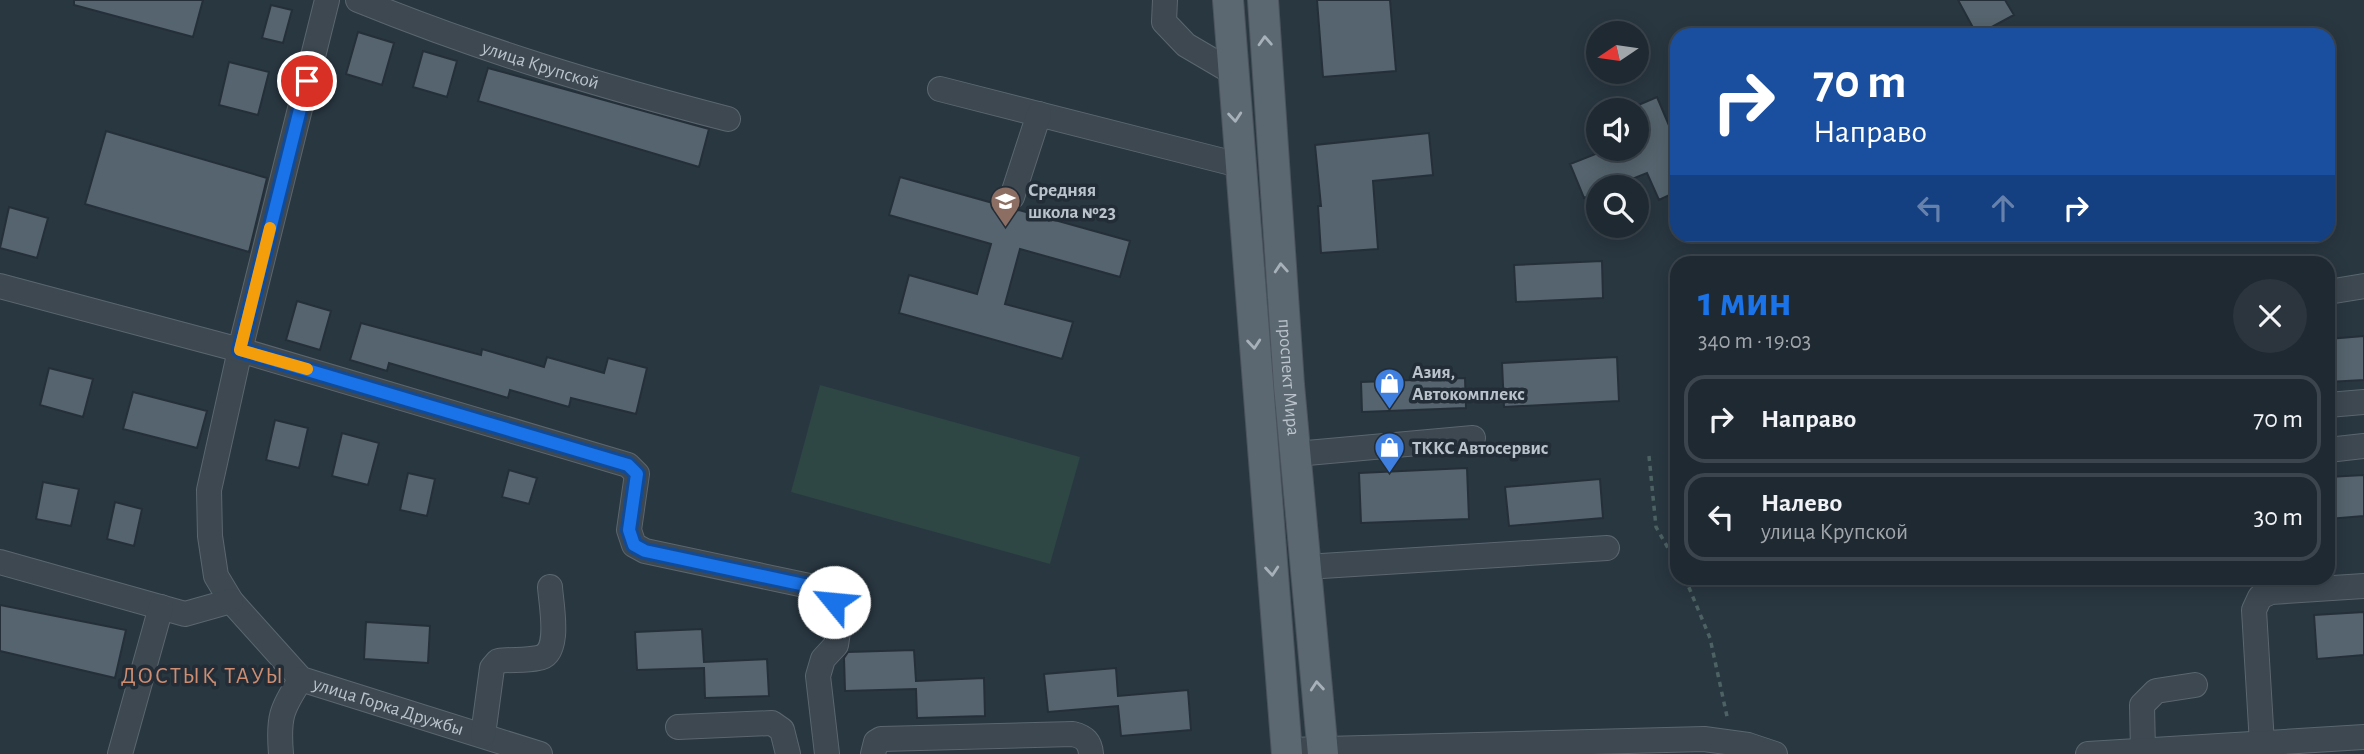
<!DOCTYPE html>
<html lang="ru">
<head>
<meta charset="utf-8">
<style>
	:root { --surface:#1f2931; --page:#2c353d; --text:#f1f3f6; --muted:#a1a6ab; --line:#3c454d; --accent:#1a73e8 }
	body { margin:0; font-family:"Alegreya Sans",sans-serif; background:var(--page); color:var(--text); height:100vh; display:flex; flex-direction:column; font-size:26px; white-space:nowrap }
	* { box-sizing:border-box; margin:0 }
	p { font-size:23px; color:var(--muted) }
	.icon { flex:none; width:38px; height:38px; fill:none; stroke:currentColor; stroke-width:2; stroke-linecap:round; stroke-linejoin:round }
	.map { position:relative; flex:1; overflow:hidden }
	.side { position:absolute; left:1670px; top:256px; width:665px; height:329px; display:flex; flex-direction:column; background:var(--surface); border-radius:21px; box-shadow:0 4px 18px #0003,0 0 0 2px var(--line) }
	.side>* { flex:none }
	.top-card { position:absolute; left:1670px; top:28px; width:665px; height:214px; border-radius:21px; box-shadow:0 4px 18px #0003,0 0 0 2px var(--line); background:#1a4fa0; color:#fff; overflow:hidden }
	.needle { width:46px; rotate:257deg }
	.fabs { position:absolute; left:1586px; top:21px; display:grid; gap:14px }
	.fabs a { display:grid; place-items:center; width:63px; height:63px; border-radius:50%; background:var(--surface); box-shadow:0 4px 18px #0003,0 0 0 2px var(--line); font-size:35px }
	.pin { position:absolute; display:grid; place-items:center; width:60px; height:60px; color:#fff; margin:-30px; border:4px solid #fff; border-radius:50%; box-shadow:0 2px 7px #0007 }
	.me { position:absolute; width:77px; margin:-38px; rotate:298deg; stroke-linejoin:round; filter:drop-shadow(0 0 5px #0008) }
	.turn { display:flex; align-items:center; gap:24px; height:147px; padding:0 28px; font-size:32px }
	.turn .icon { width:91px; height:91px; stroke-width:2.5 }
	.turn b { display:block; font-size:49px; line-height:60px }
	.lanes { display:flex; align-items:center; height:66px; padding:0 28px; background:#0003; justify-content:center; gap:35px; direction:ltr }
	.lanes .off { opacity:.35 }
	.round { display:grid; place-items:center; flex:none; width:74px; height:74px; border-radius:37px; background:var(--page) }
	.headline { display:flex; align-items:center; justify-content:space-between; height:119px; padding:0 28px }
	h1 { font-size:42px; font-weight:700; line-height:52px; color:var(--accent) }
	ul { padding:0; list-style:none }
	li { display:flex; align-items:center; gap:21px; height:88px; margin:0 14px 10px; padding:0 14px; border:4px solid var(--line); border-radius:21px }
	li div { flex:1 }
	li b { display:block; font-size:26px }
	li em { font-style:normal }
	.map>svg:first-child { display:block }
	.green { fill:#2e4644 }
	.building { fill:#55646e; stroke:#242f39; stroke-width:2 }
	.lines { fill:none; stroke-linecap:round; stroke-linejoin:round }
	.minor-casing { stroke:#5b666f; stroke-width:26 }
	.major-casing { stroke:#4a545e; stroke-width:32 }
	.path { stroke:#4d6262; stroke-width:3.5; stroke-dasharray:5 5; stroke-linecap:butt }
	.minor { stroke:#3d4851; stroke-width:24 }
	.major { stroke:#5c6871; stroke-width:30 }
	.oneway { stroke:#a7b1b9 }
	.route-casing { stroke:#114b97; stroke-width:18 }
	.route { stroke:#1a73e8; stroke-width:12 }
	.slow { stroke:#f59e0b; stroke-width:12 }
	.labels { text-anchor:middle; dominant-baseline:central; stroke-width:7; stroke-linejoin:round; paint-order:stroke }
	.street-label { font-size:19px; fill:#bac3cb; stroke:#222d37 }
	.poi-label { font-size:19px; font-weight:bold; fill:#bac3cb; stroke:#222d37; text-anchor:start }
	.quarter-label { font-size:23px; letter-spacing:2px; fill:#cf8e72; stroke:#222d37 }
</style>
</head>
<body>
<div class="map">
<svg width="2364" height="754" viewBox="0 0 2364 754">
	<rect width="100%" height="100%" fill="#293741"/>
	<path class="green" d="M820 385 1080 457 1050 564 791 492Z"/>
	<path class="building" d="M74 0H203L193 37 74 5Z
		M1317 0H1390L1396 71 1323 77Z
		M1958 0H2005L2014 15 1977 35Z
		M271 5 292 10 283 43 262 38Z
		M358 32 394 43 382 85 346 74Z
		M423 51 457 61 447 97 413 87Z
		M229 62 269 72 258 115 219 105Z
		M488 68 709 129 699 167 478 101Z
		M1657 97 1676 142V192L1659 200 1647 173 1612 187H1598V193L1584 198 1570 164 1608 149H1636V106Z
		M106 131 267 178 249 252 85 204Z
		M1429 133 1433 175 1373 181 1378 249 1321 253 1318 206H1321L1315 145Z
		M900 177 1000 205 1008 211 1019 210 1130 241 1120 277 1020 249 1005 304 1073 322 1062 359 899 313 909 275 977 294 991 244 889 215Z
		M9 207 48 218 37 258 0 248Z
		M1602 261 1603 298 1516 302 1514 265Z
		M297 301 331 311 320 350 286 340Z
		M361 323 481 355 482 349 544 367 547 357 604 373 608 358 647 368 636 414 571 398 569 407 510 390 508 398 389 363 387 371 350 360Z
		M2364 336V380L2328 382V339Z
		M1617 357 1619 401 1504 407 1502 363Z
		M49 368 93 379 83 417 40 405Z
		M1465 378 1466 408 1362 412 1361 382Z
		M133 392 207 411 197 448 123 429Z
		M275 420 308 428 299 468 266 460Z
		M342 433 379 443 368 485 332 476Z
		M1467 468 1469 519 1361 523 1359 473Z
		M509 470 537 478 529 504 502 497Z
		M408 473 435 479 427 516 400 510Z
		M2364 475V516L2328 519V477Z
		M1600 479 1603 518 1509 526 1505 487Z
		M43 482 79 489 71 526 36 519Z
		M115 502 142 509 134 546 107 539Z
		M0 605 126 630 115 678 0 651Z
		M2364 612V655L2317 659 2314 615Z
		M366 622 430 626 428 663 364 659Z
		M702 629 704 662 767 659 769 696 705 698 704 668 637 670 635 632Z
		M914 650 916 681 984 678 985 716 917 718 916 689 845 691 844 658 848 652Z
		M1116 668 1118 696 1188 690 1191 730 1121 736 1118 706 1048 712 1044 674Z"/>
	<g class="lines">
		<defs>
			<g id="minor">
				<path id="s1" d="M327 0 240 350 209 490 210 536 216 576 231 601 301 679 540 754"/>
				<path id="s2" d="M358 0C481 50 600 86 728 119"/>
				<path d="M1165 0 1164 22 1186 45 1232 72"/>
				<path d="M940 89 1239 165"/>
				<path d="M1012 197 1039 114"/>
				<path d="M0 286 240 350 628 465 637 474 629 530 634 545 645 551 814 587 833 602 839 625 836 645 823 659 818 676 827 754"/>
				<path d="M2328 292 2364 286"/>
				<path d="M2328 405 2364 402"/>
				<path d="M2328 450 2364 446"/>
				<path d="M1296 454 1473 438"/>
				<path d="M0 562 185 614 231 601"/>
				<path d="M1306 567 1607 548"/>
				<path d="M678 727 772 723 782 730 788 754"/>
				<path d="M483 735 492 668 498 661C511 659 525 661 538 658 562 655 551 604 550 587"/>
				<path d="M2262 744 2254 610 2260 597 2271 592 2364 586"/>
				<path d="M1287 750 1704 739 1748 745 1775 754"/>
				<path d="M2143 751 2142 705 2156 691 2195 685"/>
				<path d="M120 754 161 607"/>
				<path d="M281 754C278 718 281 709 301 679"/>
				<path d="M873 754 876 742 881 739 1073 734C1085 737 1090 742 1091 754"/>
				<path d="M2088 754 2364 737"/>
			</g>
			<g id="major">
				<path d="M1228 0 1287 754"/>
				<path id="s3" d="M1263 0 1289 385 1323 754"/>
			</g>
		</defs>
		<use href="#minor" class="minor-casing"/>
		<use href="#major" class="major-casing"/>
		<path class="path" d="M1649 456 1656 527 1676 562
			M1685 578 1710 638 1728 721"/>
		<use href="#minor" class="minor"/>
		<use href="#major" class="major"/>
	</g>
	<defs><path id="oneway-chevron" d="M-2-3.5L2.5 0L-2 3.5" fill="none" stroke-width="1.6" stroke-linecap="round" stroke-linejoin="round" transform="scale(1.75)"/></defs>
	<g class="oneway">
		<use href="#oneway-chevron" transform="translate(1265 41) rotate(-93)"/>
		<use href="#oneway-chevron" transform="translate(1235 117) rotate(85)"/>
		<use href="#oneway-chevron" transform="translate(1281 268) rotate(-94)"/>
		<use href="#oneway-chevron" transform="translate(1254 344) rotate(85)"/>
		<use href="#oneway-chevron" transform="translate(1272 571) rotate(85)"/>
		<use href="#oneway-chevron" transform="translate(1317 686) rotate(-95)"/>
	</g>
	<g class="lines">
		<defs>
			<path id="route" d="M307 81 240 350 628 465 637 474 629 530 634 545 645 551 814 587 834 602"/>
		</defs>
		<use href="#route" class="route-casing"/>
		<use href="#route" class="route"/>
		<path class="slow" d="M270 228 240 350 307 369"/>
	</g>
	<defs>
		<symbol id="school-pin" viewBox="-11 -11 22 30"><path d="M0 17L-7.5 6A9.5 9.5 0 1 1 7.5 6Z" fill="#8d6e63" stroke="#222d37"/><path d="M0-5L7-2L0 1L-7-2ZM-4 1L0 2.5L4 1V4Q0 6-4 4Z" fill="#fff"/></symbol>
		<symbol id="shop-pin" viewBox="-11 -11 22 30"><path d="M0 17L-7.5 6A9.5 9.5 0 1 1 7.5 6Z" fill="#3f7fe0" stroke="#222d37"/><path d="M-5-2.5h2.3a2.7 3.5 0 0 1 5.4 0H5L5.5 6h-11ZM-1.5-2.5h3a1.5 2.3 0 0 0-3 0Z" fill="#fff"/></symbol>
	</defs>
	<g fill-rule="evenodd">
		<use href="#school-pin" x="988" y="184" width="35" height="47"/>
		<use href="#shop-pin" x="1372" y="366" width="35" height="47"/>
		<use href="#shop-pin" x="1372" y="430" width="35" height="47"/>
	</g>
	<g class="labels">
		<g class="street-label">
			<text stroke="none"><textPath href="#s2" startOffset="194">улица Крупской</textPath></text>
			<text stroke="none"><textPath href="#s3" startOffset="378">проспект Мира</textPath></text>
			<text stroke="none"><textPath href="#s1" startOffset="816">улица Горка Дружбы</textPath></text>
		</g>
		<g class="poi-label">
			<text x="1028" y="190">Средняя<tspan x="1028" dy="22">школа №23</tspan></text>
			<text x="1412" y="372">Азия,<tspan x="1412" dy="22">Автокомплекс</tspan></text>
			<text x="1412" y="448">ТККС Автосервис</text>
		</g>
		<g class="quarter-label">
			<text x="203" y="676">ДОСТЫҚ ТАУЫ</text>
		</g>
	</g>
</svg>
<div class="fabs">
<a><svg class="needle" viewBox="-14 -14 28 28"><path d="M0-13l5 13h-10z" fill="#e53935"/><path d="M0 13l5-13h-10z" fill="#a1a6ab"/></svg></a>
<a><svg class="icon" aria-label="sound" viewBox="0 0 24 24"><path d="M4 9h4l5-4v14l-5-4H4zM17 9q2 3 0 6"/></svg></a>
<a><svg class="icon" aria-label="search" viewBox="0 0 24 24"><circle cx="10" cy="10" r="6"/><path d="M15 15l6 6"/></svg></a>
</div>
<div class="pin" style="left:307px;top:81px;background:#d93025"><svg class="icon" aria-label="arrive" viewBox="0 0 24 24"><path d="M6 21V4h12l-3 4 3 4H6"/></svg></div>
<svg class="me" style="left:834px;top:602px" viewBox="-20 -20 40 40"><circle r="19" fill="#fff"/><path d="M0-13L10 11 0 6-10 11z" fill="#1a73e8"/></svg>
<div class="top-card">
<div class="turn"><svg class="icon" aria-label="right" viewBox="0 0 24 24"><path d="M7 20v-9h11M14 6l5 5-5 5"/></svg><div><b>70 m</b>Направо</div></div>
<div class="lanes"><svg class="icon off" aria-label="left" viewBox="0 0 24 24"><path d="M17 20v-9H6M10 6l-5 5 5 5"/></svg><svg class="icon off" aria-label="ahead" viewBox="0 0 24 24"><path d="M12 20V5M6 11l6-6 6 6"/></svg><svg class="icon" aria-label="right" viewBox="0 0 24 24"><path d="M7 20v-9h11M14 6l5 5-5 5"/></svg></div>
</div>
<section class="side">
<div class="headline"><div><h1>1 мин</h1><p>340 m · 19:03</p></div><a class="round"><svg class="icon" aria-label="close" viewBox="0 0 24 24"><path d="M6 6l12 12M18 6L6 18"/></svg></a></div>
<ul>
<li><svg class="icon" aria-label="right" viewBox="0 0 24 24"><path d="M7 20v-9h11M14 6l5 5-5 5"/></svg><div><b>Направо</b></div><em>70 m</em></li>
<li><svg class="icon" aria-label="left" viewBox="0 0 24 24"><path d="M17 20v-9H6M10 6l-5 5 5 5"/></svg><div><b>Налево</b><p>улица Крупской</p></div><em>30 m</em></li>
</ul>
</section>
</div>
</body>
</html>
